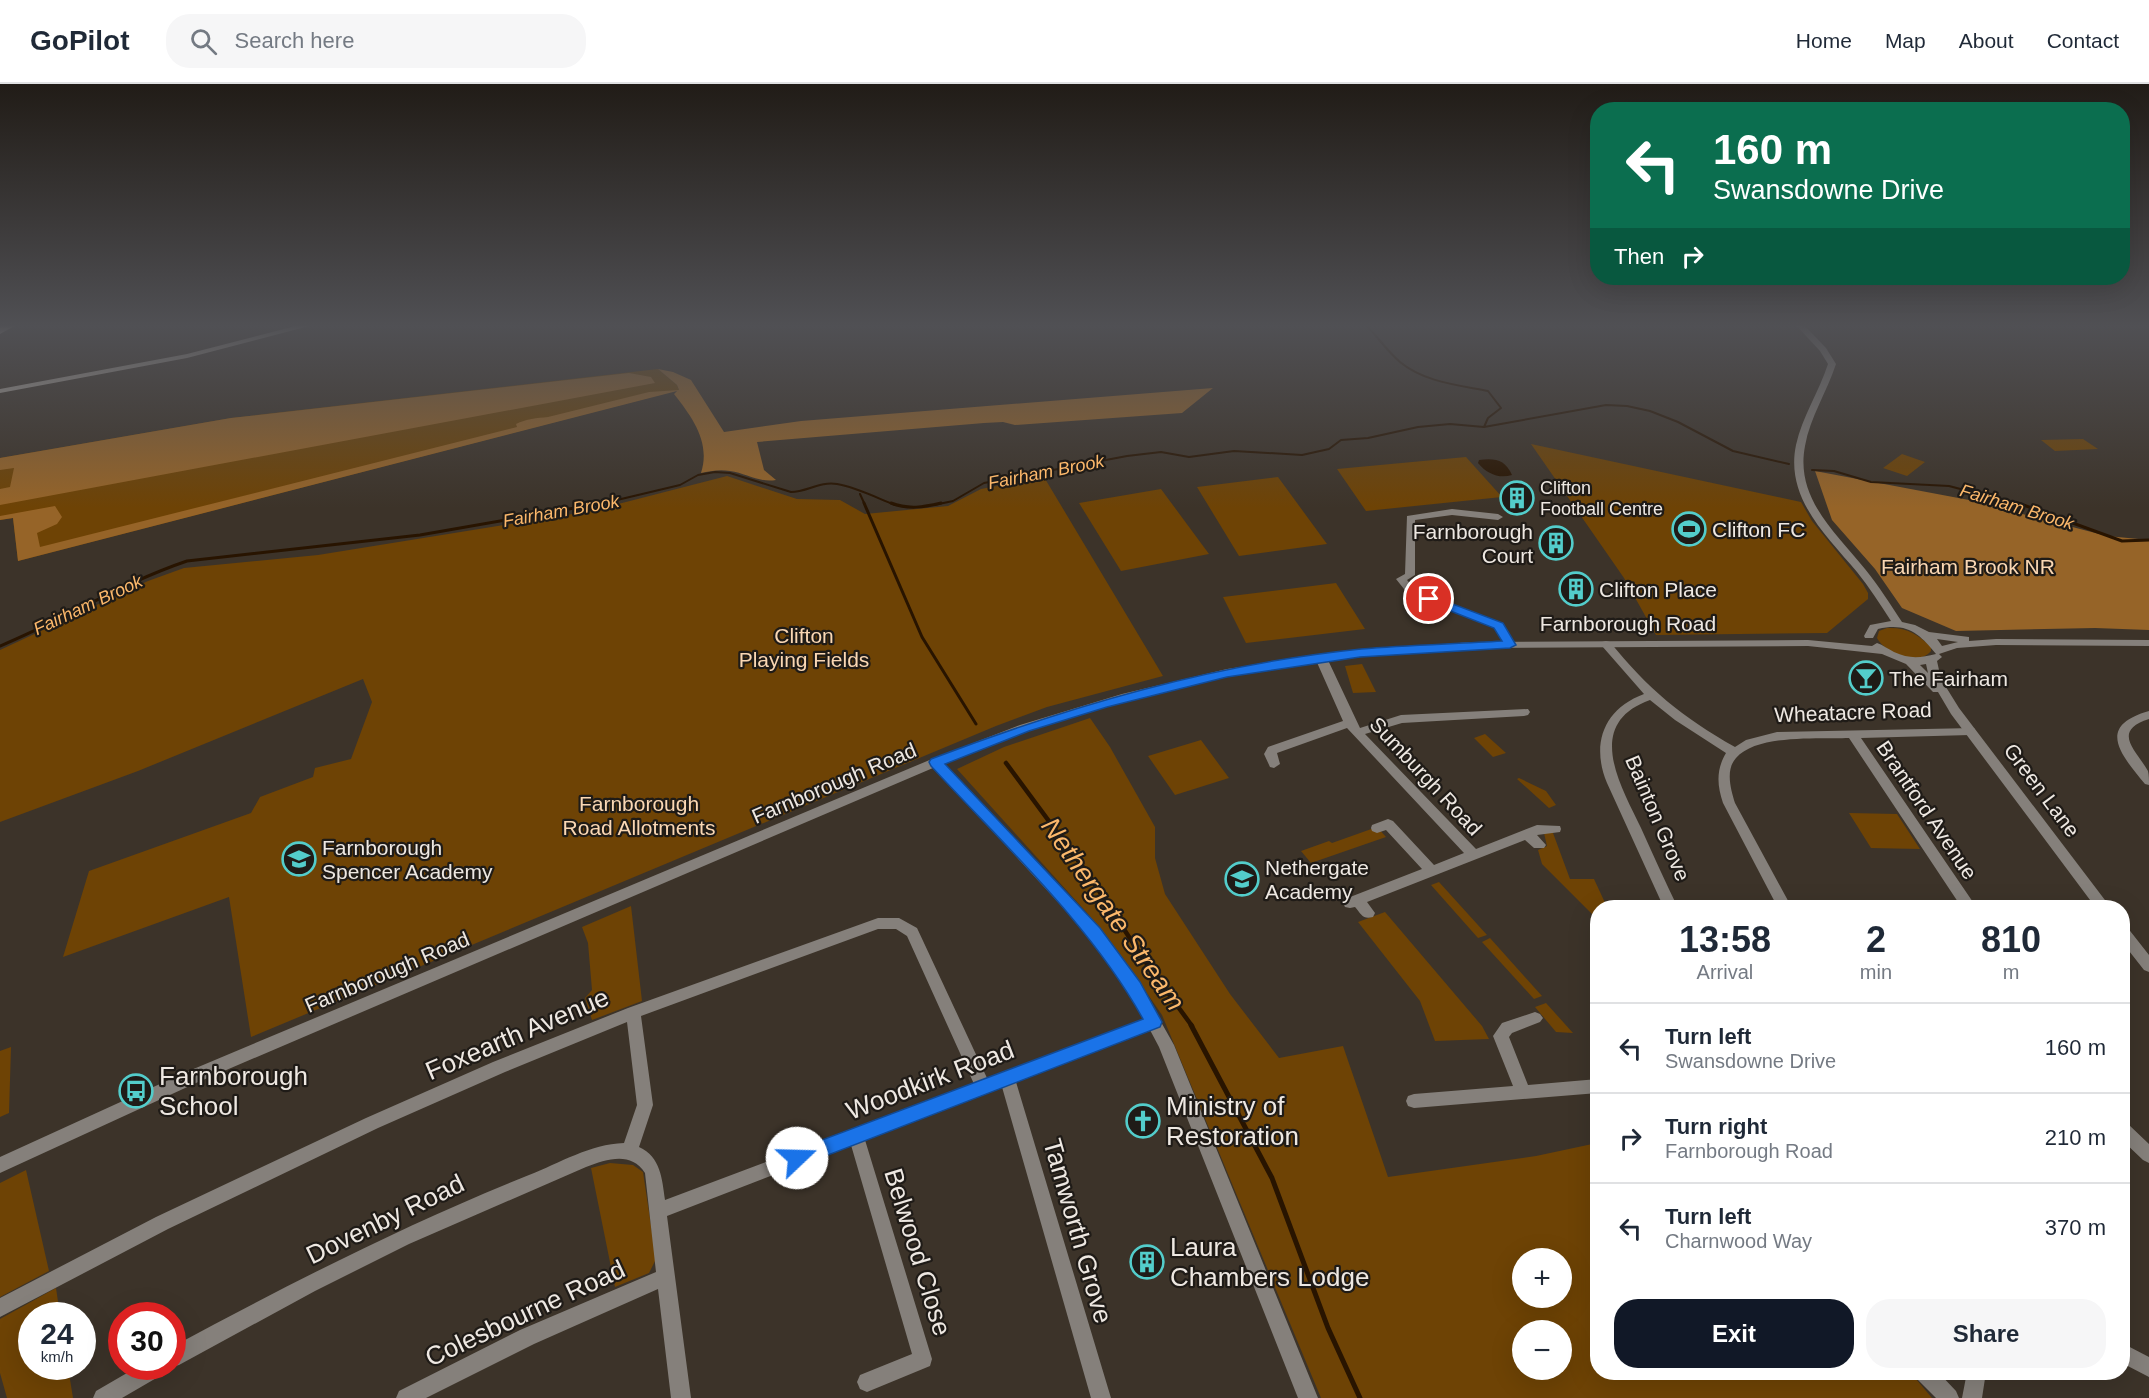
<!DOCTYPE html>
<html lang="en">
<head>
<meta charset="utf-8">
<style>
	:root { --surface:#fff; --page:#f6f6f7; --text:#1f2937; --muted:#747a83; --line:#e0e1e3; --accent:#111827 }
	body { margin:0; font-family:Arial,sans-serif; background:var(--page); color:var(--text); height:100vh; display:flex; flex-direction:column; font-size:22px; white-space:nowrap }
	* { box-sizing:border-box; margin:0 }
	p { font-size:20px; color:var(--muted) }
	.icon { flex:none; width:33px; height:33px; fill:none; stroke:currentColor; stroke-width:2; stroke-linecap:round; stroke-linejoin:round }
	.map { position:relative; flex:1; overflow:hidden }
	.panel { position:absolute; left:1590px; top:816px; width:540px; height:480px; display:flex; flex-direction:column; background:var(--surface); border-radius:24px; box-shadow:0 6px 24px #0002 }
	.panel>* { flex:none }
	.hud { position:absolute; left:1590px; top:18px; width:540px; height:183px; border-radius:24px; box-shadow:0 6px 24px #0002; background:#0b6e4f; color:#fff; overflow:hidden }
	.controls { position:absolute; left:1512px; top:1164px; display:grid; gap:12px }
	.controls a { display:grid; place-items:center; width:60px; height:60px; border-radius:50%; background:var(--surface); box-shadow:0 6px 24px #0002; font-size:30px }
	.speed { position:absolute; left:18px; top:1218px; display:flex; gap:12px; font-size:30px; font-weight:700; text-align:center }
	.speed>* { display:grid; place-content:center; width:78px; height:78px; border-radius:50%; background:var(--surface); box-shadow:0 6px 24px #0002; line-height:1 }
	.speed small { font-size:15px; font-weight:400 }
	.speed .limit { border:9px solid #d22; background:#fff; color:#111 }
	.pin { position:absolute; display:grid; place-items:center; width:51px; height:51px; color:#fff; margin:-26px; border:3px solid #fff; border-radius:50%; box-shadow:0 2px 6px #0007 }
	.me { position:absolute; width:66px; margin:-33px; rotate:69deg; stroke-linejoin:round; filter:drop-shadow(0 0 4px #0008) }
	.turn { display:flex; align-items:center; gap:21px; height:126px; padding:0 24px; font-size:27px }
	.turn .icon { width:78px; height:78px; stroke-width:2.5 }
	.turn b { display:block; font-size:42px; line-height:51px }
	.then { display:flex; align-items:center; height:57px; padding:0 24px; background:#0003; gap:12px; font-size:22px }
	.eta { display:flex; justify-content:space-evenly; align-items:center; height:102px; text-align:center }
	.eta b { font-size:36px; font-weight:700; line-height:42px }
	.button { display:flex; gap:12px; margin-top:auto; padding:12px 24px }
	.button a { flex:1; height:69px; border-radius:24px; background:var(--accent); color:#fff; font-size:24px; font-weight:700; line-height:69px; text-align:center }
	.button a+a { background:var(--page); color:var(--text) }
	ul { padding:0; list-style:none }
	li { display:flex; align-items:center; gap:18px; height:90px; padding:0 24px; border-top:2px solid var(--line) }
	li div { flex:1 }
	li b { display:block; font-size:22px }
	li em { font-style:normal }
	header { display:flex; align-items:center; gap:36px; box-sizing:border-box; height:84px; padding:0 30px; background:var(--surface); border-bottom:2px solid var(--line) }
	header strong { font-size:28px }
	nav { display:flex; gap:33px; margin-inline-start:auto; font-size:21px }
	.search { width:420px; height:54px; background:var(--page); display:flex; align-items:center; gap:15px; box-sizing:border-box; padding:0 21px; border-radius:24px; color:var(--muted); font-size:22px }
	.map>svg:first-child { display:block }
	.green { fill:#6e4305; fill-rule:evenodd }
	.forest { fill:#966428 }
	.water { fill:#281400 }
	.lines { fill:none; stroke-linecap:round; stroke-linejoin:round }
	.stream-far3 { stroke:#281400; stroke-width:2 }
	.stream-far2 { stroke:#281400; stroke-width:3 }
	.stream-far1 { stroke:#281400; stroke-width:4.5 }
	.stream { stroke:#281400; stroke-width:5 }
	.minor { fill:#85807b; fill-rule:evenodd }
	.tertiary { fill:#85807b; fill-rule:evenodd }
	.secondary { fill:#b2aba3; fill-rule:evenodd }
	.trunk { fill:#e5dacf; fill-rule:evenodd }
	.route { fill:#1a73e8; stroke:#114b97; stroke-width:1.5 }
	.labels { text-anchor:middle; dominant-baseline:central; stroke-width:4.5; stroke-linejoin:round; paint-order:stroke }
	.far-water-label { font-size:18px; font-style:italic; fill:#fcb86b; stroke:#1f1b17 }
	.far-poi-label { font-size:18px; fill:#eee8e2; stroke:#1f1b17; text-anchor:start }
	.poi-label { font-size:21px; fill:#eee8e2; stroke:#1f1b17; text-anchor:start }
	.park-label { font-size:21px; fill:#fad7b3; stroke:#1f1b17 }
	.street-label { font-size:21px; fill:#eee8e2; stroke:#1f1b17 }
	.near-street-label { font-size:26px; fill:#eee8e2; stroke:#1f1b17 }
	.near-poi-label { font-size:26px; fill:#eee8e2; stroke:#1f1b17; text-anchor:start }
	.near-water-label { font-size:27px; font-style:italic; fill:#fcb86b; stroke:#1f1b17 }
</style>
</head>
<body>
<header>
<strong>GoPilot</strong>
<div class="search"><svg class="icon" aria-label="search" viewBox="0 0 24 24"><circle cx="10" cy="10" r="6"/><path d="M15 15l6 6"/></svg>Search here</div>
<nav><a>Home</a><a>Map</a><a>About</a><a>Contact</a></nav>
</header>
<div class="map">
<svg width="2149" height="1314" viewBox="0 0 2149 1314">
	<rect width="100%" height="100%" fill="#3c3329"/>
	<path class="green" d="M658 285 677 301 679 306 18 477 13 434 0 436V374L231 334Z
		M2083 355 2098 365 2055 367 2041 356Z
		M1531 360 1801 418 1812 437 1863 500 1868 509V515L1827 549 1656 551 1624 494Z
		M1902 370 1925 378 1907 392 1883 384Z
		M1466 373 1502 413 1366 427 1337 385Z
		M727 392 797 415 840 416 865 430 948 422 981 405 1044 393 1163 592 1047 623 996 642 251 953 229 813 63 873 89 787 251 729 260 713 313 693 315 684 351 675 372 618 363 595 138 687 0 738V566L148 497 184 484 318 471 591 427Z
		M1278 393 1327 460 1239 472 1197 403Z
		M1161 405 1209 470 1121 487 1079 419Z
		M1336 499 1365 545 1246 559 1223 513Z
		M1887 544C1906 543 1918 550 1931 563V567C1918 583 1885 569 1877 554L1879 547Z
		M1362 580 1376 608 1353 609 1345 582Z
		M1090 634 1110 663 1155 743V774L1165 810 1230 910 1279 974 1343 962 1388 1093 1536 1072 1597 1059 1598 1288 1911 1289 1932 1314H1321L1162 931 1119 869 1087 829 957 685 1004 663ZM1522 1174H1562V1214H1522ZM1522 1246H1562V1286H1522Z
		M1485 650 1506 669 1493 673 1474 654Z
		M1201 656 1229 694 1175 711 1148 672Z
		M1519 694 1546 707 1556 721 1549 724 1517 695Z
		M1849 729 1897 730 1920 765 1871 764Z
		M1377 743 1386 753 1311 779 1301 767 1329 757 1332 759Z
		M1544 749H1553L1570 795H1594L1607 823 1598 824 1597 835 1542 780 1538 766 1547 762Z
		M1439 798 1487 851 1478 854 1431 801Z
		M631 822 642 917 592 936 585 914 592 906 588 859 582 843Z
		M1385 828 1482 942 1489 955 1435 957 1420 917 1358 838Z
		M1490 854 1542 912 1534 915 1482 858Z
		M1546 919 1573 949 1556 948 1535 923Z
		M11 963 9 1029 0 1033V967Z
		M610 1079 633 1081 643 1088 656 1175 649 1189 615 1203 591 1084Z
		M26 1086 49 1187 0 1213V1099Z
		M56 1204 60 1231 32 1232V1282L68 1283 73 1314H7L0 1289V1235Z"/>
	<path class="forest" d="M658 285 673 288 691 296 724 348 801 337 1213 304 1182 329 1015 341 1003 338 984 339 757 358 764 386 776 396C759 399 746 389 730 387 720 385 710 387 701 389 711 358 692 333 674 310L677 307 18 477 13 434 0 436V432L55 422 62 433 57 440 37 449 40 463 517 343 516 340C526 335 537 334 548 333L649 308 679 306 677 301Z
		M629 289 651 293 655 299 0 421V405L10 403 14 384 0 386V374L231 334Z
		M1815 387 1969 416 2107 452 2149 456V546L2095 544 1956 547 1902 524 1875 485 1832 436Z"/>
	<path class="water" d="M1479 376C1496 374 1505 376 1512 391 1499 395 1487 390 1478 379Z"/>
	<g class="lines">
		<path class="stream-far3" d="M1365 240C1377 252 1387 267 1400 278 1424 298 1458 301 1488 307L1501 324 1488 334 1484 343
			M1812 386 1834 387 1871 398 1949 402 2022 421
			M860 410 865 421
			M596 421 680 401 698 391 715 388 730 389 791 408C807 408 820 397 837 400 856 403 877 414 895 421
			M934 421 953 417 984 399 1127 372 1161 368 1189 373 1234 367 1302 371 1329 365 1341 356 1368 354 1418 343 1450 340 1484 343 1606 321 1627 322 1650 327 1678 338 1733 367 1789 380"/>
		<path class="stream-far2" d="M864 419 922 553 976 640
			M891 419C909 426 924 423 941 419
			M2018 419 2122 457 2149 456
			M0 562C63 536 122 499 187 477L420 451 603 419"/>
		<path class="stream-far1" d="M1006 679 1088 790 1144 876 1192 942"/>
		<path class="stream" d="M1191 941 1272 1094 1328 1244 1360 1314"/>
		<path class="minor" d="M1452 425 1498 430 1503 433 1498 436 1452 431 1415 436V491L1407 496 1416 506 1503 540 1515 561 1514 563H1506L1495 544 1408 510 1396 495 1405 490 1407 432Z
			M1606 557 1610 558C1648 605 1682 633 1735 663L1746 656 1777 648 1974 644 1976 647 1974 650 1970 651 1861 654 1977 824H1962L1849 654C1819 655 1757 650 1736 674 1725 686 1731 706 1735 719L1792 824H1778L1723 719C1717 701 1716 686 1726 669L1675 636 1650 616C1583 640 1621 702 1641 744 1653 771 1665 797 1678 824H1664L1607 699C1591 661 1603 625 1644 610L1602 562 1601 560 1602 558Z
			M1321 571 1327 574 1360 644 1401 631 1528 625 1530 628 1528 631 1524 632 1402 639 1365 650 1476 765 1537 741 1560 742 1561 745 1560 748 1537 751 1546 761 1544 764H1534L1525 756 1367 818 1375 829 1373 833C1363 836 1361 830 1355 823L1350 824 1345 823 1343 819 1345 815 1422 785 1386 746 1377 749 1372 747 1371 744 1372 741 1388 735 1393 737 1434 781 1464 769 1347 644 1277 669 1280 680 1274 684 1270 683 1264 670 1268 663 1343 637 1315 574Z
			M2149 627V635C2111 647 2136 666 2148 687 2149 691 2149 696 2149 701L2145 700C2120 670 2096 642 2149 627Z
			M936 674 940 675 1100 845 1139 899 1174 961 1318 1314H1298L1159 963 1150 946 1016 998 1111 1314H1091L1002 1003 865 1056 932 1275 930 1282 867 1308 860 1305 857 1298 860 1291 912 1270 851 1061 667 1132 691 1314H671L658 1205 534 1260 426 1314H396L399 1307 520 1246 656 1188 645 1089C631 1067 607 1075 586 1083L409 1160 315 1207 179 1281 172 1283 170 1282H172V1263C289 1200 406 1140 529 1091 560 1079 590 1060 624 1059L637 1021 627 938 505 988 378 1044 168 1145 0 1233V1214L156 1133 366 1034 493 978 628 924 878 834H899L917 844 987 994 1144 935 1129 907 1090 853 932 681 930 678ZM878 845H896L907 852 974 1000 665 1116C662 1095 661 1073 639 1063L653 1021 641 932Z
			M1535 928 1540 930 1543 934 1540 938 1512 949 1509 953 1528 1001 1598 995V1009L1414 1024 1408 1022 1406 1017 1408 1012 1414 1010 1513 1002 1493 952 1502 939Z
			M2122 1038 2128 1040 2149 1060V1079L2143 1076 2122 1056Z
			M2122 1259 2149 1273V1293L2122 1279Z
			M139 1282H167L165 1289 122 1314H93L96 1307Z
			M1915 1288H1938L1956 1307 1959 1314H1936L1917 1295Z
			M1967 1288H1986L1982 1314H1962Z"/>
		<path class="tertiary" d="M1795 240H1803L1826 264 1836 280C1827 308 1810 333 1805 362 1795 414 1835 448 1865 485 1879 502 1890 520 1902 538L1915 541 1929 548 1969 553V557L1996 555 2149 556V562L1996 561 1957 564 1939 570 1942 573 1937 577 1941 595 1959 624 2111 824H2096L1951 630 1938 608H1933L1906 580 1882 570 1808 562 1473 564 1361 572 1227 593 1125 617 1028 647 940 681 196 999 0 1089V1073L184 989 932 675 1020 641 1122 610 1227 585 1361 566 1473 558 1808 556 1872 562 1877 559C1883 561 1888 565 1894 568 1909 575 1920 574 1936 570 1920 550 1907 538 1878 545L1873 554H1865L1864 552 1870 541 1891 537C1880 520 1869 503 1857 488 1826 451 1785 414 1796 361 1802 333 1819 308 1828 280L1820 267ZM1937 555 1958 558 1942 562ZM1926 580 1928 589 1920 581Z
			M2122 842 2127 843 2149 871V888L2144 886 2122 858Z"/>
		<path class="secondary" d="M303 240H317L187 274 0 309V305L187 270Z"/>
		<path class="trunk" d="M5 240H18L0 250V243Z"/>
	</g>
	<linearGradient id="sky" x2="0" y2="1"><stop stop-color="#211c17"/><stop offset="0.57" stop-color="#505054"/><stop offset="1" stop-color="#505054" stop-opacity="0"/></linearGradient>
	<rect width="2149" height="424" fill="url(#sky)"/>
	<path class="route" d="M1429 511 1503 539 1516 561 1510 564 1360 573 1227 593 1107 623 1029 647 945 680 1100 844 1140 898 1162 938 1160 943 797 1083 790 1080 787 1074 790 1068 1143 935C1091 841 1003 760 931 682L929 678 931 675C1070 622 1213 580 1361 565 1408 561 1455 560 1502 557L1494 544 1425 517 1423 515Z"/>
	<defs>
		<symbol id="building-ring" viewBox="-11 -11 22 22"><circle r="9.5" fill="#1f1b17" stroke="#53cdcb" stroke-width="1.5"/><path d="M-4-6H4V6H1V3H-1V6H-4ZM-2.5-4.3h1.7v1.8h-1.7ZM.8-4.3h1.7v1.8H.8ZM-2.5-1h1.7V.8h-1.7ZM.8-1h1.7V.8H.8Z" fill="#53cdcb"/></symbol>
		<symbol id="stadium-ring" viewBox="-11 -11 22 22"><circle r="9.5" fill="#1f1b17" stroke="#53cdcb" stroke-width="1.5"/><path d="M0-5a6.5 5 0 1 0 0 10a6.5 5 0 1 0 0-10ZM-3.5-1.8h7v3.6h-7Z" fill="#53cdcb"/></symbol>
		<symbol id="bar-ring" viewBox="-11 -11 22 22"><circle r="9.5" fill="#1f1b17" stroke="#53cdcb" stroke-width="1.5"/><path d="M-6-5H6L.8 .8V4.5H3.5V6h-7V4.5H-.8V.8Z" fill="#53cdcb"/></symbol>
		<symbol id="school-ring" viewBox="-11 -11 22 22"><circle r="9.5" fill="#1f1b17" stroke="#53cdcb" stroke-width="1.5"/><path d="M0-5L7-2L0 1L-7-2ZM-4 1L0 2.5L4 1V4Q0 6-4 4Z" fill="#53cdcb"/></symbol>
		<symbol id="bus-ring" viewBox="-11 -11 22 22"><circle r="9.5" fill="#1f1b17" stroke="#53cdcb" stroke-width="1.5"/><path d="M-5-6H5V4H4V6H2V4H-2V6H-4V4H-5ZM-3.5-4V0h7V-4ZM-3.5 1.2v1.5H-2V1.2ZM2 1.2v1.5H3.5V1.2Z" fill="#53cdcb"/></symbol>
		<symbol id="church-ring" viewBox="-11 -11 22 22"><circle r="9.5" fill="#1f1b17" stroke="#53cdcb" stroke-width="1.5"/><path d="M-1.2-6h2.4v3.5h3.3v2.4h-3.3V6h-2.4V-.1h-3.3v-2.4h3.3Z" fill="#53cdcb"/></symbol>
	</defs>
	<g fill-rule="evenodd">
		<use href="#building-ring" x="1498" y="395" width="38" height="38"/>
		<use href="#stadium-ring" x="1670" y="426" width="38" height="38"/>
		<use href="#building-ring" x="1537" y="440" width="38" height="38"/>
		<use href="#building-ring" x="1557" y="486" width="38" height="38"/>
		<use href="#bar-ring" x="1847" y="575" width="38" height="38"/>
		<use href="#school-ring" x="280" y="756" width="38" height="38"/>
		<use href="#school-ring" x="1223" y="776" width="38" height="38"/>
		<use href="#bus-ring" x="117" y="988" width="38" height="38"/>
		<use href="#church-ring" x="1124" y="1018" width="38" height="38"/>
		<use href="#building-ring" x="1128" y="1159" width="38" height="38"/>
	</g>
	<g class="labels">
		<g class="far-water-label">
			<text transform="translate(1046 388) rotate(-11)">Fairham Brook</text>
			<text transform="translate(2017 423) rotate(17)">Fairham Brook</text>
			<text transform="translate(561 427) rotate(-10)">Fairham Brook</text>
			<text transform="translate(88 521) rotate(-25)">Fairham Brook</text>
		</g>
		<g class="far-poi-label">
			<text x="1540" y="404">Clifton<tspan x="1540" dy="21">Football Centre</tspan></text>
		</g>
		<g class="poi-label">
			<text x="1712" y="445">Clifton FC</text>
			<text x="1533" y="447" text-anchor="end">Farnborough<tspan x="1533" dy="24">Court</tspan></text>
			<text x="1599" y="505">Clifton Place</text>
			<text x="1889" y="594">The Fairham</text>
			<text x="322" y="763">Farnborough<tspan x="322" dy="24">Spencer Academy</tspan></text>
			<text x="1265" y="783">Nethergate<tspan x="1265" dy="24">Academy</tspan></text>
		</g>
		<g class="park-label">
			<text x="1968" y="482">Fairham Brook NR</text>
			<text x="804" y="551">Clifton<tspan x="804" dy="24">Playing Fields</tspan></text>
			<text x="639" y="719">Farnborough<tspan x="639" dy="24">Road Allotments</tspan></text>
		</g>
		<g class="street-label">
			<text x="1628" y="539">Farnborough Road</text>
			<text transform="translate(1853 628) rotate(-2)">Wheatacre Road</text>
			<text transform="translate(1426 692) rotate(47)">Sumburgh Road</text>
			<text transform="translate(834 699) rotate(-23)">Farnborough Road</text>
			<text transform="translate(2042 706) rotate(53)">Green Lane</text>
			<text transform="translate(1927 726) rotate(56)">Brantford Avenue</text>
			<text transform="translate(1658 734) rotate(67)">Bainton Grove</text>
			<text transform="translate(387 888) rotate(-23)">Farnborough Road</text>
		</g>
		<g class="near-street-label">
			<text transform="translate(517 950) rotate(-23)">Foxearth Avenue</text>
			<text transform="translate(930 996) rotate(-21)">Woodkirk Road</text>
			<text transform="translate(385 1135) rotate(-26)">Dovenby Road</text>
			<text transform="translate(1078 1147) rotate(74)">Tamworth Grove</text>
			<text transform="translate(918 1168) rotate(73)">Belwood Close</text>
			<text transform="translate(525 1229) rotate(-25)">Colesbourne Road</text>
		</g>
		<g class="near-poi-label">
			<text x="159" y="992">Farnborough<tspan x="159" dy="30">School</tspan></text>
			<text x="1166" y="1022">Ministry of<tspan x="1166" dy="30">Restoration</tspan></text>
			<text x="1170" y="1163">Laura<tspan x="1170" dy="30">Chambers Lodge</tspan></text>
		</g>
		<g class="near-water-label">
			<text transform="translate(1113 830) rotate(55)">Nethergate Stream</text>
		</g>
	</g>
</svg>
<div class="controls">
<a>+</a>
<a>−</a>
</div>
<div class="speed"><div>24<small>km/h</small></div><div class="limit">30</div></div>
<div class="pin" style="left:1429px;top:515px;background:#d93025"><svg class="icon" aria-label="arrive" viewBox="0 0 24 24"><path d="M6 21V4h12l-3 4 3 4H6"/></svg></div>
<svg class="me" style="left:797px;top:1074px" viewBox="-20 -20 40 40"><circle r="19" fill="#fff"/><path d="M0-13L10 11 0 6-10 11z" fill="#1a73e8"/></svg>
<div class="hud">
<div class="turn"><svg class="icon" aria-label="left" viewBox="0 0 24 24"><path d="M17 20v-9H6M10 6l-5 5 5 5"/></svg><div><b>160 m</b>Swansdowne Drive</div></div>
<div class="then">Then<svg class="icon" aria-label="right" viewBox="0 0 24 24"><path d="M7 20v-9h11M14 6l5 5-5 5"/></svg></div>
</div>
<section class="panel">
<div class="eta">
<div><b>13:58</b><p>Arrival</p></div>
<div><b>2</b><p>min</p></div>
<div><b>810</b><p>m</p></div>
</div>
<ul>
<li><svg class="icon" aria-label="left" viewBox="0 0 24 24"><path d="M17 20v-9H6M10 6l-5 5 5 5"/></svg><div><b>Turn left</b><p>Swansdowne Drive</p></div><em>160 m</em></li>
<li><svg class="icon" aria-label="right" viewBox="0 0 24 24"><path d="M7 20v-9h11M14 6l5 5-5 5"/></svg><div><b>Turn right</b><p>Farnborough Road</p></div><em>210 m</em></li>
<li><svg class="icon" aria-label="left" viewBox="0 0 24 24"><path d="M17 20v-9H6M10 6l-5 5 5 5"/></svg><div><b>Turn left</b><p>Charnwood Way</p></div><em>370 m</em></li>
</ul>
<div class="button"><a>Exit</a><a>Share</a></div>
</section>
</div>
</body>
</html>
